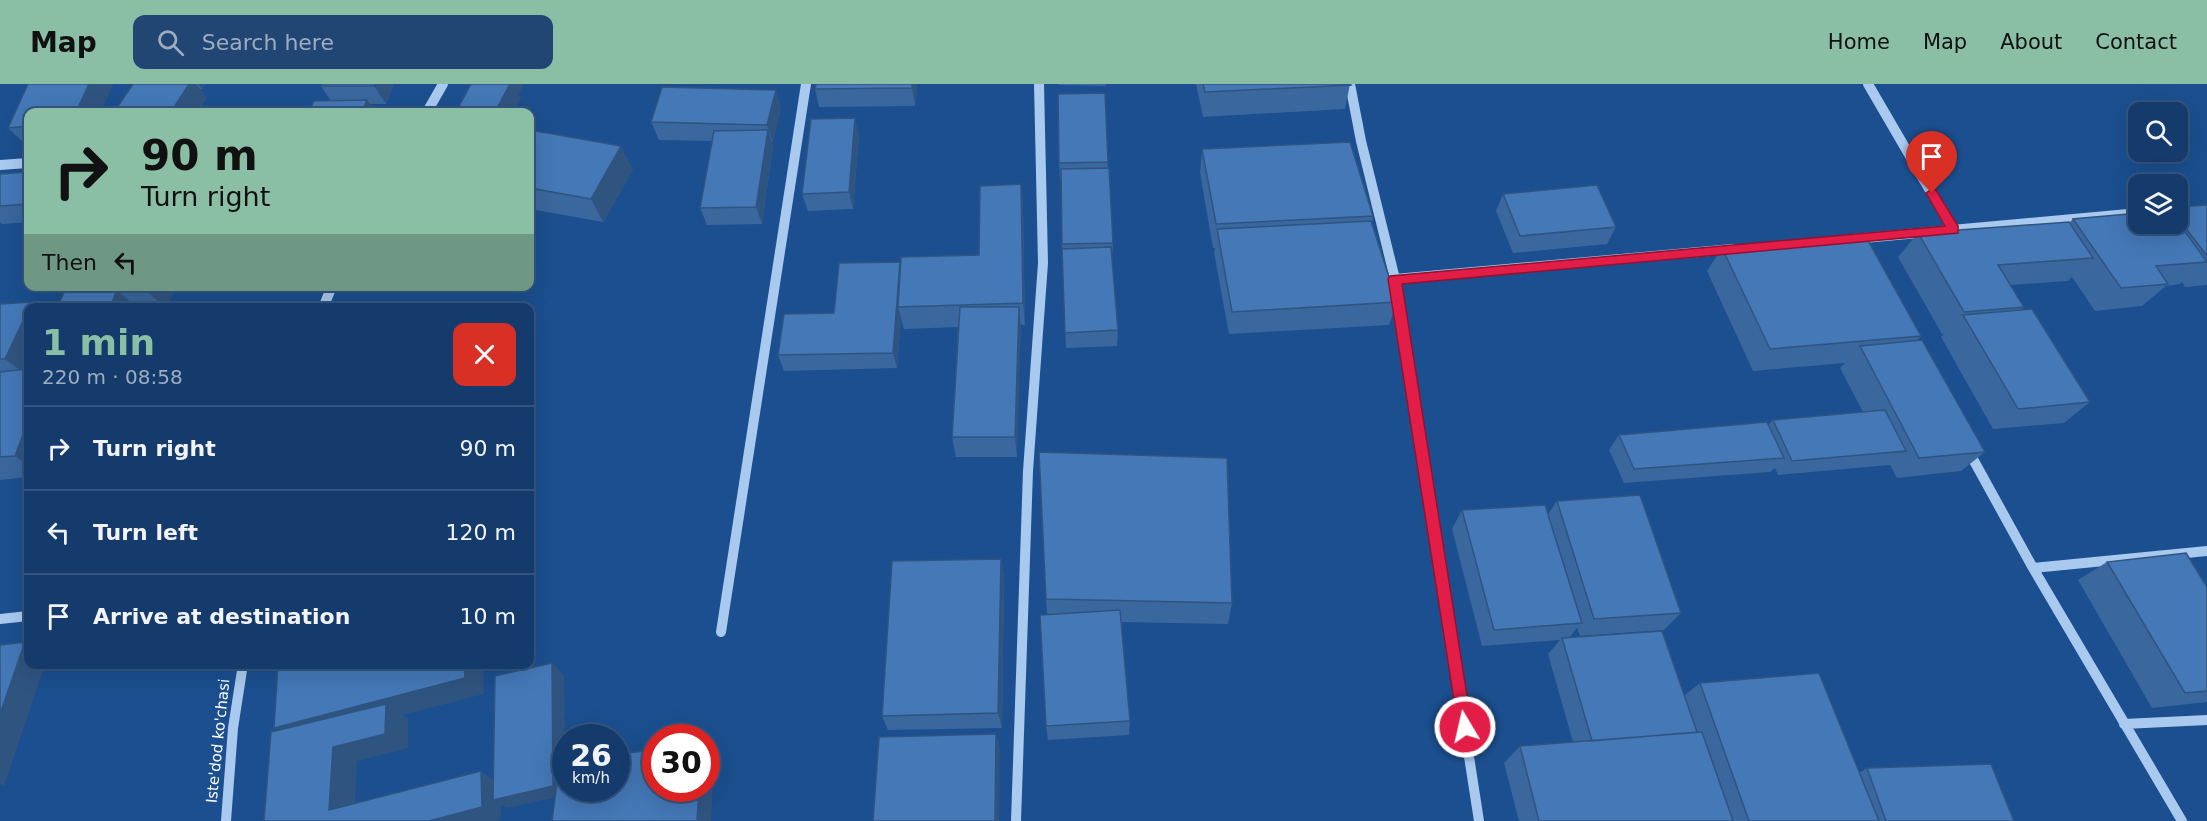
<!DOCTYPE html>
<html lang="en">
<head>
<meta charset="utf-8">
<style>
	:root { --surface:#143b6b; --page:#214673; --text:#f1f3f6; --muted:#9dadc1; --line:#33557e; --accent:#8abfa5 }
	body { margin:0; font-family:"DejaVu Sans",sans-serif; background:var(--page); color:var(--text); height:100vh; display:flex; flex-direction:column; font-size:22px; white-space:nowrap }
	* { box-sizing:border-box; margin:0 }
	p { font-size:20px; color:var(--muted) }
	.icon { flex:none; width:33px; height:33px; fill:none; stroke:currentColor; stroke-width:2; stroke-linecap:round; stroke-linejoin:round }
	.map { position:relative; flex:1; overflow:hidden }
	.side { position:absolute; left:24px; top:219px; width:510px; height:366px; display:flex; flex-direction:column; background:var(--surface); border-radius:12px; box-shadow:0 6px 24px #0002,0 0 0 2px var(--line) }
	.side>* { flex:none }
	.banner { position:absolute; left:24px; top:24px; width:510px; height:183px; border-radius:12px; box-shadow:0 6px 24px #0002,0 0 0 2px var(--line); background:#8abfa5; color:#111; overflow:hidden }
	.fabs { position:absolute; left:2128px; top:18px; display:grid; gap:12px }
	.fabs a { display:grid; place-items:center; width:60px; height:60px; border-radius:12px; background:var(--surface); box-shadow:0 6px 24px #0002,0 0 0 2px var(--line); font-size:30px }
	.speed { position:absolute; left:552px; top:640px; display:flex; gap:12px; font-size:30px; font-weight:700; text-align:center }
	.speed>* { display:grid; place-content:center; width:78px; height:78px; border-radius:50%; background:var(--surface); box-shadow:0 6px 24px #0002,0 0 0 2px var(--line); line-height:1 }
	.speed small { font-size:15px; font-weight:400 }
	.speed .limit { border:9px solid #d22; background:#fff; color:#111 }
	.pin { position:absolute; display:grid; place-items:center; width:51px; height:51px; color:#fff; margin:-62px -26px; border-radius:50% 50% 50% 0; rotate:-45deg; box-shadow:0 0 6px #0007 }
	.pin .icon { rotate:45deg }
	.me { position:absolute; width:66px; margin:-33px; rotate:351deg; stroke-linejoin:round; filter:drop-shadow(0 0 4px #0008) }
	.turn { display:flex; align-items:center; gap:21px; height:126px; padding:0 18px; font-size:27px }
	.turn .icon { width:78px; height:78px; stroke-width:2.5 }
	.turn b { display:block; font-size:42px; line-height:51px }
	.then { display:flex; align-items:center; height:57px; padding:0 18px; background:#0003; gap:12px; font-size:22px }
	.round { display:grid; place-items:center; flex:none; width:63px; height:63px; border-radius:12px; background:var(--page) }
	.summary { display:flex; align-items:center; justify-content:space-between; height:102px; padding:0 18px }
	h1 { font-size:36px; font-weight:800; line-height:45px; color:var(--accent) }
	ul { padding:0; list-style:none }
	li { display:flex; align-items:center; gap:18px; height:84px; padding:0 18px; border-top:2px solid var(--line) }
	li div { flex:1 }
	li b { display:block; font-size:22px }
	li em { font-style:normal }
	header { display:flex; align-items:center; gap:36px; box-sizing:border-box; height:84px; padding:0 30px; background:var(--accent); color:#111 }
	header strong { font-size:28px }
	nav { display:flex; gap:33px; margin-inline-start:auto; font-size:21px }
	.search { width:420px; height:54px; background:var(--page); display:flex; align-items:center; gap:15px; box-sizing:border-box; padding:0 21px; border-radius:12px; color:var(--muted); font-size:22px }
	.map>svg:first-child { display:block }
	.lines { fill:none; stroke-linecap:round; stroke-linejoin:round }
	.minor { stroke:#a9c9ee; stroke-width:10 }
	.wall { fill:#3a679d }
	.shaded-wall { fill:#305480 }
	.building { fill:#4478b7; stroke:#305480; stroke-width:1.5 }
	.route { fill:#e11d48; stroke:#92132f; stroke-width:1.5 }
	.labels { text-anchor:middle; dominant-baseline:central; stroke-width:6; stroke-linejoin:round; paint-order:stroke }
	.street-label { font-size:15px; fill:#fff; stroke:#1b4f8f }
</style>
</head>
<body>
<header>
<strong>Map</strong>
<div class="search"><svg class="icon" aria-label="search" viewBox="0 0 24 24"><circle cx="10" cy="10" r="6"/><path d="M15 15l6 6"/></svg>Search here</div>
<nav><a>Home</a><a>Map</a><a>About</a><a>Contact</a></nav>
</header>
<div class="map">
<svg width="2207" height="737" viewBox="0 0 2207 737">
	<rect width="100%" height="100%" fill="#1b4f8f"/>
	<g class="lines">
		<path class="minor" d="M1350 0 1361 57 1395 195
			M1868 0 1953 146
			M427 28 443 0
			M0 81 28 79
			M1853 155 2139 129
			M323 224 332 202
			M1968 366 2033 484 2182 737
			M2033 484 2207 467
			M0 535 28 532
			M721 548 806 0
			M2124 640 2207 636
			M226 737 233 644 243 580
			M1016 737 1028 387 1043 179 1039 0
			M1479 737 1395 195 1733 165"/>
	</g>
	<path class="wall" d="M28 0H113L100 28H28V61H26L8 44Z
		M133 0H206L202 5H200L207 14 197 28H114Z
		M322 0H394L386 20H370L376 28H309L331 17 321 2Z
		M917 0 915 22 819 23 815 5Z
		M1059 0H1106V2L1059 1Z
		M1196 0H1350L1345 25 1203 33Z
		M1105 9 1108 84 1113 159 1112 176 1118 246 1117 262 1066 264 1062 165 1061 96H1060L1059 79Z
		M781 24 772 59 773 63 762 140 707 141 700 124 712 57 659 56 651 38Z
		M530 46 633 86 603 138 530 125Z
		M859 51 853 125 808 127 802 110Z
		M1202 65 1373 132 1372 138 1397 218 1389 241 1229 250 1214 169 1215 164H1213L1200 89Z
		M28 88V138L2 140 0 138V90Z
		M1021 100 1023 124 1025 241H1020L1017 373H956L952 353 958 243 904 245 901 234 897 284 784 287 778 271 900 178 979 171Z
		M1503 110 1616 143 1607 160 1513 169 1496 127Z
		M2207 121V201L2185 203 2182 198 2180 200 2166 202 2142 222 2095 227 2072 193 2068 197 2010 201 2024 223 2021 226 2090 318 2064 339 1993 345 1941 253 1944 250H1942L1898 173 1918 149 2069 139 2073 135 2178 140V123Z
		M1722 164 1921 252 1917 257 1985 368 1961 387 1897 394 1890 381 1778 391 1775 384 1770 388 1624 399 1609 366 1619 351 1768 341 1773 336 1863 328 1840 284 1845 279 1753 287 1707 187Z
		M67 202H176L167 224H136L135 222 134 224H57Z
		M0 220 28 224V393L0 396Z
		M1557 417 1681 529 1664 546 1580 552 1577 544 1569 554 1685 611 1700 599 1859 689 1867 684 2014 737H1519L1504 679 1520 662 1573 658 1548 570 1560 556 1482 562 1452 445 1462 426 1548 430Z
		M1001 475 1004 492 1002 644 888 646 882 632Z
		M2107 478 2207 503V618L2152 624 2078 496Z
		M1046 515 1232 519 1228 540 1121 538 1130 637 1129 651 1048 656 1046 642 1047 530Z"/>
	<path class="shaded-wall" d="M89 0H113L100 28H76Z
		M189 0H196L207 14 197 28H171Z
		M198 0H206L202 5Z
		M375 0H394L386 20 374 2Z
		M510 0H513L521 14 514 28H495Z
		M513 0H524L519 10Z
		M912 0H917L915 22 912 4Z
		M776 6 781 24 773 59 767 41Z
		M367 16 376 28H362Z
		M855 34 859 51 853 125 849 108Z
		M768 46 773 63 762 140 756 123Z
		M621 62 633 86 603 138 591 115Z
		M1021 100 1023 124 1025 241 1023 219Z
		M900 178 898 223 901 234 897 284 893 269Z
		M176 202 167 224H165L143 203Z
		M117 206 135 222 134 224H110Z
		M32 218 39 224H29Z
		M1019 223 1021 245 1017 373 1015 353Z
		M28 225V292L5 275Z
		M28 337V381L15 372Z
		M1001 475 1004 492 1002 644 998 629Z
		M25 558 28 560V580H45L4 702 0 700V630Z
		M552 579 564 591 566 711 507 724 501 721V735L495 737H429L481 687 500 700Z
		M347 580H370L347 584Z
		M464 580H483L484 610 402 631 408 635V664L357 677 354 737 329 726 299 658 274 644Z
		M996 650 1000 664 999 737H995Z
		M706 667 714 676 711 737H697L699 705H706Z"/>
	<path class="building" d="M28 0H89L76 28H28V42L8 44Z
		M133 0H189L171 28H114Z
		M322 0H375L374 2H321Z
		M471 0H510L495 28H456Z
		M816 0H912V4L815 5Z
		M1203 0H1350L1351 1 1205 8Z
		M662 3 776 6 767 41 651 38Z
		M1105 9 1108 78 1059 79 1058 10Z
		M367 16 362 28H309L314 17Z
		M855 34 849 108 802 110 811 35Z
		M530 46 621 62 591 115 530 104Z
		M768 46 756 123 700 124 714 47Z
		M1350 58 1373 132 1216 140 1202 65Z
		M1109 84 1113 159 1062 160 1061 85Z
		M28 88V120L0 122V90Z
		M1021 100 1023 219 898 223 901 173 979 171 980 102Z
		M1597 101 1616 143 1520 152 1503 110Z
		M2207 121V172L2178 134V123Z
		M2139 129V140H2178V138L2207 178 2156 182 2168 200 2121 204 2073 135Z
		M1371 137 1397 218 1232 228 1217 145Z
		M2069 138 2093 174 1998 181 2024 223 1964 228 1918 149Z
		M1866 153 1921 252 1770 265 1722 164Z
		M1111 163 1118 246 1065 249 1062 165Z
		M900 178 893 269 778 271 784 230 834 229 839 179Z
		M67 202H113L117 206 110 224H57Z
		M32 218 5 275H0V220Z
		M960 223H1019L1015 353H952Z
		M2032 225 2090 318 2018 325 1963 231Z
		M1922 256 1985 368 1919 374 1860 262Z
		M28 285V337L15 372 0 373V288Z
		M1885 326 1906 367 1792 377 1773 336Z
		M1767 338 1784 374 1634 385 1619 351Z
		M1039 368 1227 374 1232 519 1046 515Z
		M1640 411 1681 529 1594 535 1557 417Z
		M1545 421 1582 539 1494 546 1462 426Z
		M2186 469 2207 503V607L2185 609 2107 478Z
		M1001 475 998 629 882 632 892 477Z
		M1120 526 1130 637 1046 642 1040 531Z
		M1662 547 1697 648 1592 657 1562 554Z
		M25 558 0 630V561Z
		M552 579 553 702 493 716 495 592Z
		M278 580H347V584L361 580H464L465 594 274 644Z
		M1819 589 1879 737H1749L1700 599Z
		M386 620 385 650 333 663 329 726 481 687 482 723 429 737H264L271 648Z
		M1702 648 1733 737H1539L1520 662Z
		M996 650 995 737H873L879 653Z
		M656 666V705H699L697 737H552L560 675H566V705H616V670Z
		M1991 680 2014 737H1886L1867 684Z"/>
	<path class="route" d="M1932 105 1936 106 1958 142V149L1402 200 1472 643 1470 648 1465 650 1459 648 1388 195 1390 192 1945 142 1926 109Z"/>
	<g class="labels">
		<g class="street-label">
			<text transform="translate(218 657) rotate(-84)">Iste'dod ko'chasi</text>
		</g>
	</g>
</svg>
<div class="fabs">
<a><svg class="icon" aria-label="search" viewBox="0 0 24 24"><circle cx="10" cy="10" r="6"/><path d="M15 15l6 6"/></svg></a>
<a><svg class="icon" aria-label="layers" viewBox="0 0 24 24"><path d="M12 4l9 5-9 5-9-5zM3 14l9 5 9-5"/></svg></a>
</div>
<div class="speed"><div>26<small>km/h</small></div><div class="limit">30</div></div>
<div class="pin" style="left:1932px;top:109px;background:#d93025"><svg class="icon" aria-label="arrive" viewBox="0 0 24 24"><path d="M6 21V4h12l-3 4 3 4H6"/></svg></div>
<svg class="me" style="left:1465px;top:643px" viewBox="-20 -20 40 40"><circle r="17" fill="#e11d48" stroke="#fff" stroke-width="3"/><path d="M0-11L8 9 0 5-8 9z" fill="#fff"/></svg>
<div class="banner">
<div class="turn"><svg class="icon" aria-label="right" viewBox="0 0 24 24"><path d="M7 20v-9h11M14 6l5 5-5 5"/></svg><div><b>90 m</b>Turn right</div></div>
<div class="then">Then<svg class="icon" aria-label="left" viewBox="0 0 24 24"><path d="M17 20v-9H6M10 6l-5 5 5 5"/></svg></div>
</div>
<section class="side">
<div class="summary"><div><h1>1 min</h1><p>220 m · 08:58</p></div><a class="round" style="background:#d93025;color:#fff"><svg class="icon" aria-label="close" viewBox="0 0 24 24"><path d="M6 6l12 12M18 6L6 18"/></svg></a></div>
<ul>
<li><svg class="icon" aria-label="right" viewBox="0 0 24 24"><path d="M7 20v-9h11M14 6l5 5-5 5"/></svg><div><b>Turn right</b></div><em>90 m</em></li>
<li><svg class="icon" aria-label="left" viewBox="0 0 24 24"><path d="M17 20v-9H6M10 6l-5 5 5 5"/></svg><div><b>Turn left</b></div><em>120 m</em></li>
<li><svg class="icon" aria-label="arrive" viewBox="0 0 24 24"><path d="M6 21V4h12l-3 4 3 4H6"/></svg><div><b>Arrive at destination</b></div><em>10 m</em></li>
</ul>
</section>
</div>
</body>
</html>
